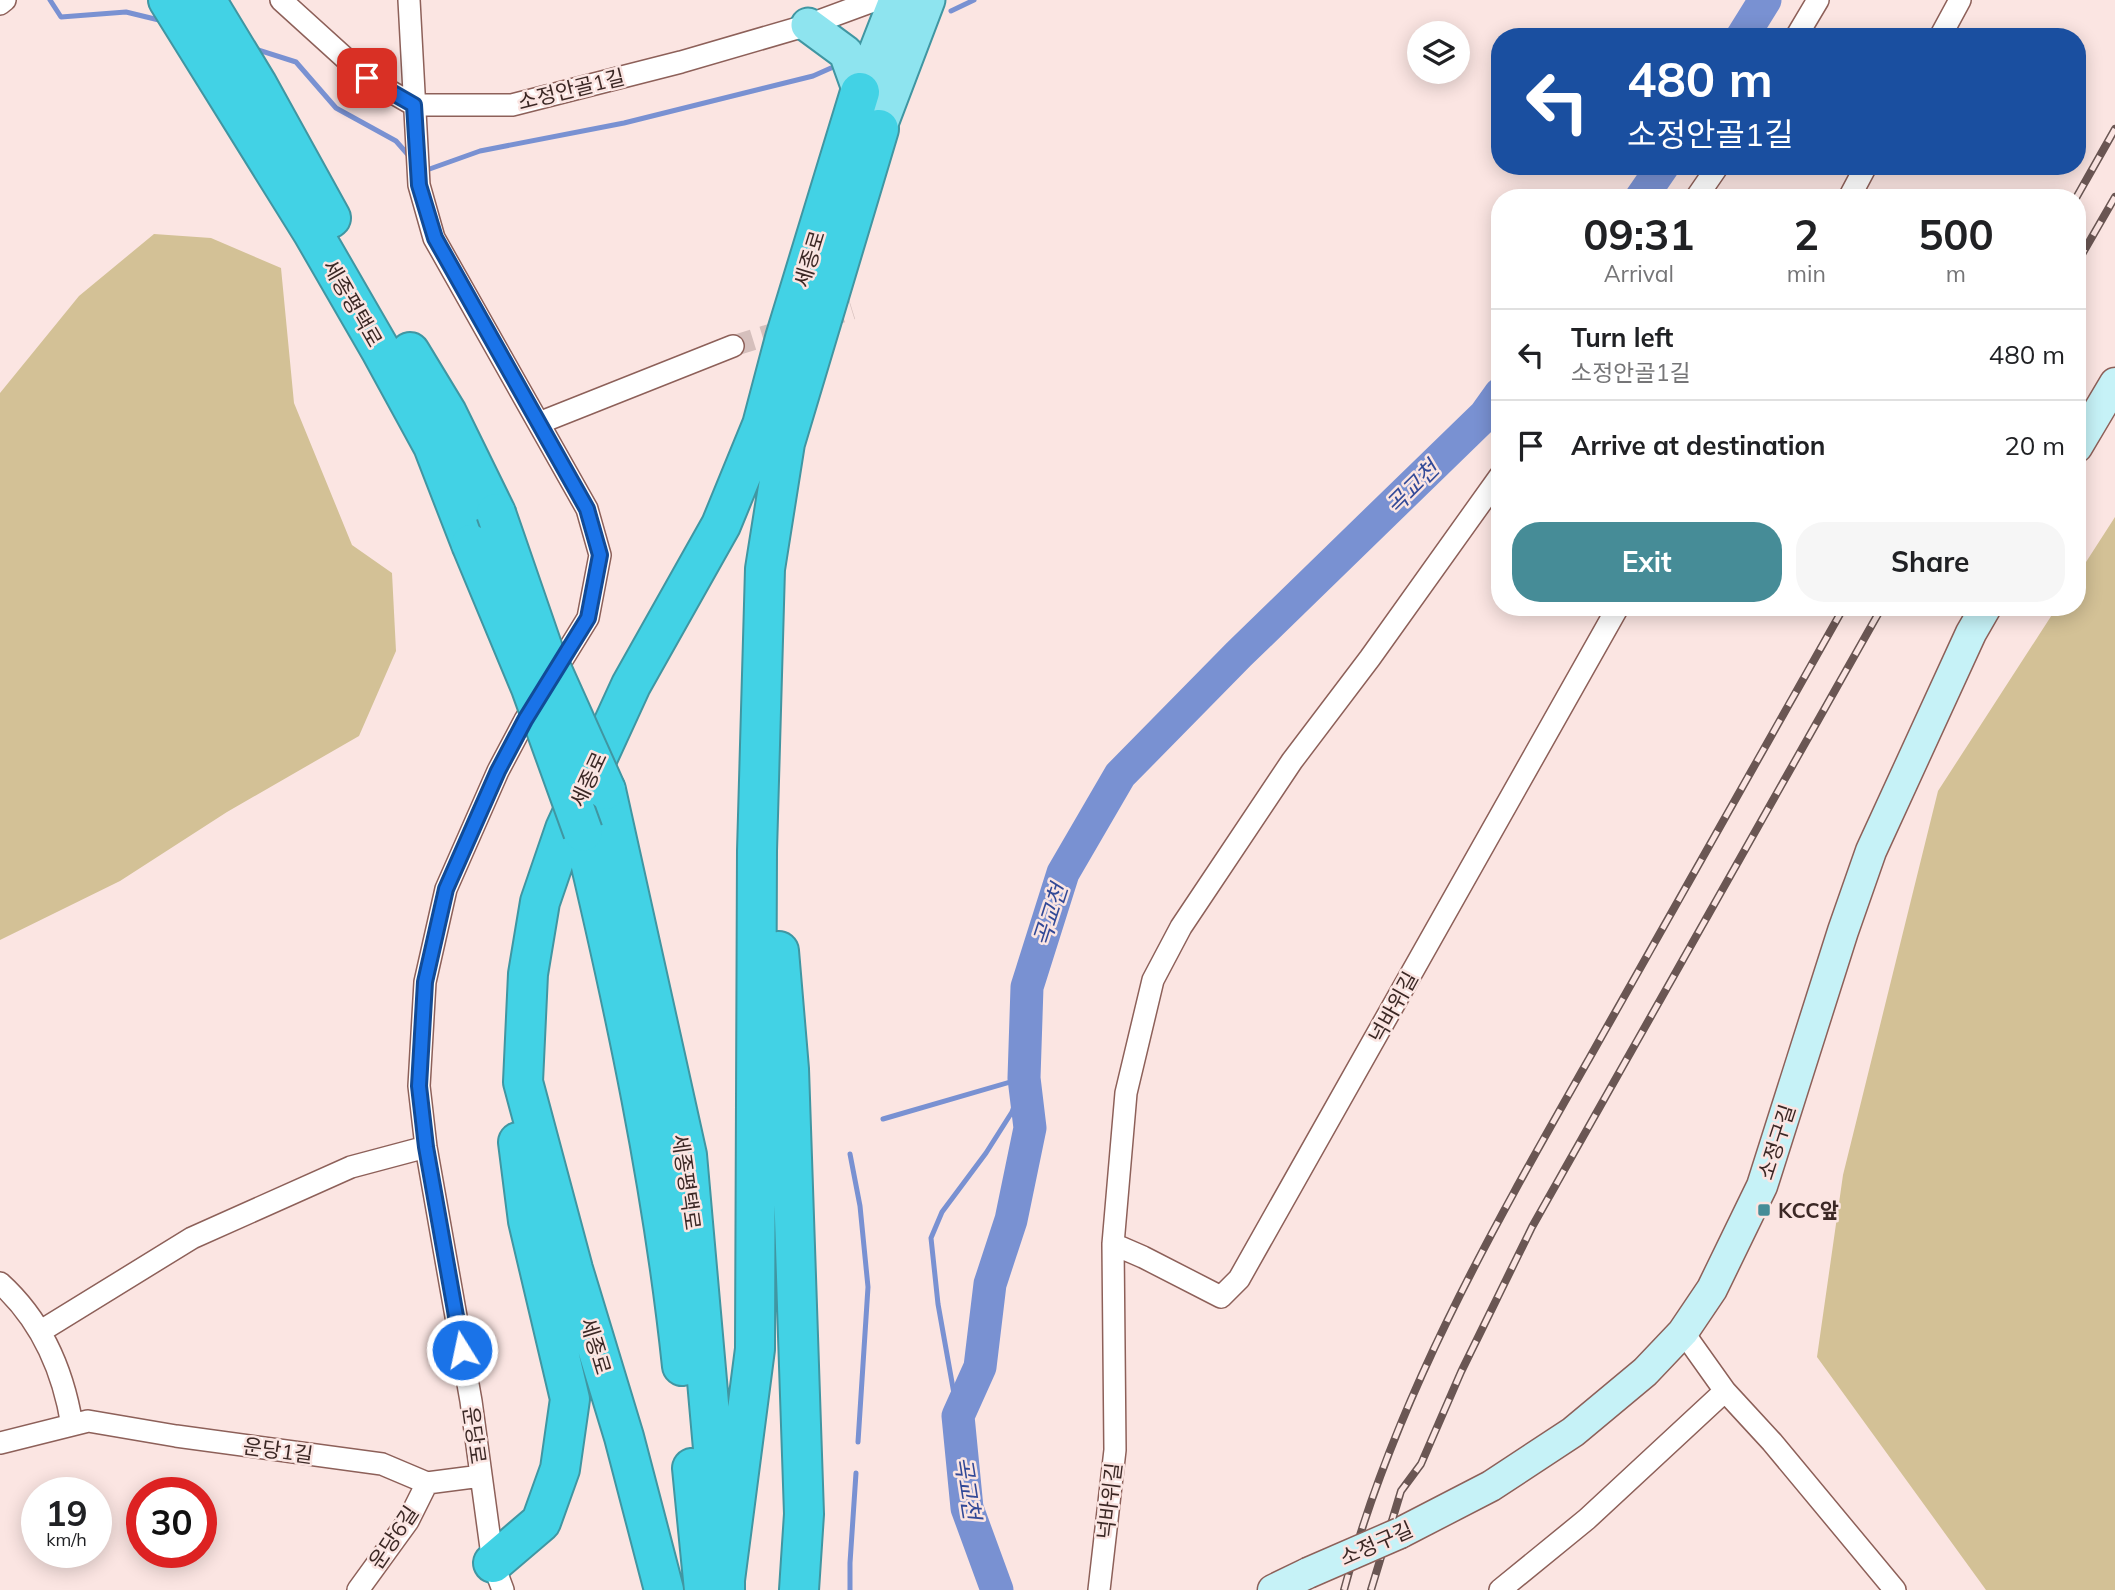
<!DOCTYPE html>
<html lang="en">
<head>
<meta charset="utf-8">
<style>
	:root { --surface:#fff; --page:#f6f6f6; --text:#202124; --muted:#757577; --line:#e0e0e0; --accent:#468c97 }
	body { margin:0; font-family:Mulish,"Noto Sans KR",sans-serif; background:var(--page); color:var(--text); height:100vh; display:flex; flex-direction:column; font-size:26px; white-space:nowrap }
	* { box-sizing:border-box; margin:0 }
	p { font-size:23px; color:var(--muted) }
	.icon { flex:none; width:38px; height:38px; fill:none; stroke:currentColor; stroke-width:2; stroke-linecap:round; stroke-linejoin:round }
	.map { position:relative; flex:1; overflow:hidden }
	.details { position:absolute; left:1491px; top:189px; width:595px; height:427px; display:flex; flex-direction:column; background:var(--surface); border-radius:28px; box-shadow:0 4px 18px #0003 }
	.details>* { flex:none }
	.banner { position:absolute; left:1491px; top:28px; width:595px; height:147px; border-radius:28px; box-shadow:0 4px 18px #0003; background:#1a4fa0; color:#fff; overflow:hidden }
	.tools { position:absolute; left:1407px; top:21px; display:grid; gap:14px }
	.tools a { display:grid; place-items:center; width:63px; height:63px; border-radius:50%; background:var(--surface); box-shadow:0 4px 18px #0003; font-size:35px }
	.speed { position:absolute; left:21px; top:1477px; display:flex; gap:14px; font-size:35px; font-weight:700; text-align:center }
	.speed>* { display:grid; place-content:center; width:91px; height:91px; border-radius:50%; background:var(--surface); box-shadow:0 4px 18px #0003; line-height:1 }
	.speed small { font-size:18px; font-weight:400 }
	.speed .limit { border:10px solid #d22; background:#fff; color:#111 }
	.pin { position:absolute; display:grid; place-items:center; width:60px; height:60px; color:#fff; margin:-30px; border-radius:14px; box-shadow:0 4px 10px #0006 }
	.me { position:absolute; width:77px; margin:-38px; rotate:350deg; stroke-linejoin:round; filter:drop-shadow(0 0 5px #0008) }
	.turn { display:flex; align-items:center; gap:24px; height:147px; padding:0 21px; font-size:32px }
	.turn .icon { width:91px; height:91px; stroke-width:2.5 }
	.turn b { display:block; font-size:49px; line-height:60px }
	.eta { display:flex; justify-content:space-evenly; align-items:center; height:119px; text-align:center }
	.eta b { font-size:42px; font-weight:700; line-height:49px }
	.button { display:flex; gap:14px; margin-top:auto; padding:14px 21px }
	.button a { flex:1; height:80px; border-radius:28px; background:var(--accent); color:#fff; font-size:28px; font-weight:700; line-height:80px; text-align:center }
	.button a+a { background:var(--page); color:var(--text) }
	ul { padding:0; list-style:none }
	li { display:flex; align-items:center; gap:21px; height:91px; padding:0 21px; border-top:2px solid var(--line) }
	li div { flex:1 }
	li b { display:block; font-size:26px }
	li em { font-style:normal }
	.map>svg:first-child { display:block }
	.green { fill:#d3c196 }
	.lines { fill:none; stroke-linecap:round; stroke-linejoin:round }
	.stream { stroke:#7991d2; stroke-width:5 }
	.river { stroke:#7991d2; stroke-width:33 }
	.street-tunnel { stroke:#d5bfbc; stroke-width:21; stroke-dasharray:21 10; stroke-linecap:butt }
	.street-casing { stroke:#8d6059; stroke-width:24 }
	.secondary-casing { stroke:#8d6059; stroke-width:33 }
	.primary-casing { stroke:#4096a2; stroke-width:37 }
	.highway-casing { stroke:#4096a2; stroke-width:42 }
	.street { stroke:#fff; stroke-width:21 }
	.secondary { stroke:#c6f2f7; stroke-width:30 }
	.primary { stroke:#8ee4ef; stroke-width:33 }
	.highway { stroke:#42d2e5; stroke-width:38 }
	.rail-casing { stroke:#6a5653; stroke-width:8 }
	.rail { stroke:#fbe5e2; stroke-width:5; stroke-dasharray:16; stroke-linecap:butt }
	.secondary-bridge-casing { stroke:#8d6059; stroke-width:33; stroke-linecap:butt }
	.highway-bridge-casing { stroke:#4096a2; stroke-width:42; stroke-linecap:butt }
	.secondary-bridge { stroke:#c6f2f7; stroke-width:30 }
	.highway-bridge { stroke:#42d2e5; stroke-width:38 }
	.route-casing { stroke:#114b97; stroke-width:18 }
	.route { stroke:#1a73e8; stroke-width:12 }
	.poi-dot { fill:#468c97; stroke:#fbe5e2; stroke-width:2.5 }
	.labels { text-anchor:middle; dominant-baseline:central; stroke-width:5; stroke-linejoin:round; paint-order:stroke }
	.street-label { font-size:21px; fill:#3b2825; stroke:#fbe5e2 }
	.poi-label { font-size:21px; font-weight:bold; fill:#3b2825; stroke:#fbe5e2; text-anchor:start }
	.water-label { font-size:23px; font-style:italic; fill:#324997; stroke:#fbe5e2 }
</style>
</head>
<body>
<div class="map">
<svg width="2115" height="1590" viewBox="0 0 2115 1590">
	<rect width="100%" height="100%" fill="#fbe5e2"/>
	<path class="green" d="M154 234 211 238 281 268 294 403 352 545 392 573 396 651 359 736 227 812 120 881 0 940V393L79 296Z
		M2115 517V1590H1986L1817 1357 1843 1175 1938 791 2057 607H2077V576Z"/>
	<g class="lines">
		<path class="stream" d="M50 0 61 17 126 12 163 21
			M951 11 974 0
			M252 48 296 62 336 108 396 141 410 157
			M424 171 480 151 624 123 813 76 831 68
			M883 1119 1024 1078
			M850 1154 860 1206 868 1287 858 1442
			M958 1416 938 1304 931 1238 942 1212 986 1153 1012 1112 1024 1078
			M850 1590V1563L856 1473"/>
		<path class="river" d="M1742 37 1765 0
			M1641 198 1663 166
			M997 1590 967 1508 958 1416 980 1367 990 1284 1011 1220 1030 1128 1024 1078 1027 987 1063 873 1120 775 1239 654 1485 415 1500 394"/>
		<path class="street-tunnel" d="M733 346 852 309"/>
		<defs>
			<path id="street" d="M281 0 367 78 414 105H512L681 62 808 25 876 0
				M409 0 419 185 434 238 587 509 600 555 588 618 525 720 498 771 446 889 425 982 419 1086 426 1147 471 1401 493 1563 503 1590
				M0 4 5 0
				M1796 37 1818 0
				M1940 37 1960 0
				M1696 198 1718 166
				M1849 198 1866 166
				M539 423 733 346
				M1113 1244 1126 1093 1153 980 1181 927 1292 761 1370 658 1500 476
				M0 1283C42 1321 63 1370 72 1425
				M41 1331 192 1238 351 1167 426 1147
				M1725 1391 1772 1442 1895 1590
				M0 1443 88 1421 176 1436 382 1464 427 1483 481 1476
				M358 1590 408 1521 427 1483
				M1099 1590 1115 1450 1113 1244 1143 1257 1221 1297 1239 1279 1618 607
				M1500 1590 1587 1519 1725 1391 1683 1332"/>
			<path id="secondary" d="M2077 447 2115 383
				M1400 1533 1491 1486 1573 1432 1645 1372 1683 1332 1712 1289 1762 1186 1843 931 1871 851 1971 633 1986 607
				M1273 1590 1308 1573"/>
			<path id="primary" d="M808 25 846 53 860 92
				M860 92 896 0
				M879 129 928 0"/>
			<path id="highway" d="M168 0 313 233 380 349 433 446 471 544
				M206 0 257 84 331 218
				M410 352 447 413 496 513
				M606 790 687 1155 718 1505
				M583 832C625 1008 663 1186 682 1366
				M779 951 789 1069 804 1514 799 1590
				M692 1468 704 1590
				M493 1563 541 1522 560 1469 570 1399 528 1221 518 1142
				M664 1590 624 1437 573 1269 523 1082 528 974 540 902 565 829 631 685 721 525 762 425 785 338 860 92
				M725 1590V1580L755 1349 757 851 765 569 785 443 879 129"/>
		</defs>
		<use href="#street" class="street-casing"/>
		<use href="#secondary" class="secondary-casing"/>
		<use href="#primary" class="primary-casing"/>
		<use href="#highway" class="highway-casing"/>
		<use href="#street" class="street"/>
		<use href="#secondary" class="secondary"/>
		<use href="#primary" class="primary"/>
		<use href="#highway" class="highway"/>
		<defs>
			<path id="rail" d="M2076 198 2115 129
				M2077 263 2115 197
				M1344 1590C1394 1400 1494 1226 1590 1057 1675 907 1759 757 1844 607
				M1371 1590 1401 1491 1421 1464 1461 1372 1532 1227 1882 607"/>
		</defs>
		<use href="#rail" class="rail-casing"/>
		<use href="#rail" class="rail"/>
		<defs>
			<path id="secondary-bridge" d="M1308 1573 1400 1533"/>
			<path id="highway-bridge" d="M496 513 544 652 606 790
				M471 544 531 688 583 832"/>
		</defs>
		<use href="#secondary-bridge" class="secondary-bridge-casing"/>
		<use href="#highway-bridge" class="highway-bridge-casing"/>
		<use href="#secondary-bridge" class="secondary-bridge"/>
		<use href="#highway-bridge" class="highway-bridge"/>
	</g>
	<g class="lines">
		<defs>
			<path id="route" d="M367 78 414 105 419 185 435 238 587 509 600 555 588 618 525 720 498 771 446 889 425 982 419 1086 426 1147 462 1350"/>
		</defs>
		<use href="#route" class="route-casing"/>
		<use href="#route" class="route"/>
	</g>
	<rect class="poi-dot" x="1757" y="1203" width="14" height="14" rx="3.5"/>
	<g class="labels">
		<g class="street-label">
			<text transform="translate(571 89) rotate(-14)">소정안골1길</text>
			<text transform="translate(809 259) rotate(-73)">세종로</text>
			<text transform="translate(353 303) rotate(60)">세종평택로</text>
			<text transform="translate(588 779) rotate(-65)">세종로</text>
			<text transform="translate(1393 1007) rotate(-61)">넉바위길</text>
			<text transform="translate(1776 1142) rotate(-72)">소정구길</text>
			<text transform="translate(687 1182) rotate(82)">세종평택로</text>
			<text transform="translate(596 1346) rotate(73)">세종로</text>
			<text transform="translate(475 1435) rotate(82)">운당로</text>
			<text transform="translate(278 1450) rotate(8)">운당1길</text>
			<text transform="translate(1109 1501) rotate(-83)">넉바위길</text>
			<text transform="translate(393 1537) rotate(-56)">운당6길</text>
			<text transform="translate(1376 1543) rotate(-24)">소정구길</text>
		</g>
		<g class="poi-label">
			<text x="1778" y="1210">KCC앞</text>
		</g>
		<g class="water-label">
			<text transform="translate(1412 487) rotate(-45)">곡교천</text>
			<text transform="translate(1050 915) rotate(-72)">곡교천</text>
			<text transform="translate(968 1488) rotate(81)">곡교천</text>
		</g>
	</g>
</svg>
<div class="tools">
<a><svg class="icon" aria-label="layers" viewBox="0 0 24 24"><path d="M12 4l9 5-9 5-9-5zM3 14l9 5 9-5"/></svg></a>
</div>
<div class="speed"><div>19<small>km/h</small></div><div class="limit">30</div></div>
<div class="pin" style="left:367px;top:78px;background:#d93025"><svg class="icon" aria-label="arrive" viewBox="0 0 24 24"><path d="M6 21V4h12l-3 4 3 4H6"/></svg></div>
<svg class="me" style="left:462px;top:1350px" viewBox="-20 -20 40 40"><circle r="17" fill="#1a73e8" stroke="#fff" stroke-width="3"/><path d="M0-11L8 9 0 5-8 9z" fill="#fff"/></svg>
<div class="banner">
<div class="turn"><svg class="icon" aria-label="left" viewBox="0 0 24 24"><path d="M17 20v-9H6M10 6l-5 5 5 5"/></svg><div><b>480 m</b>소정안골1길</div></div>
</div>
<section class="details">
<div class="eta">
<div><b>09:31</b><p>Arrival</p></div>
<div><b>2</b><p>min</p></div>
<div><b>500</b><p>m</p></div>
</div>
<ul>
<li><svg class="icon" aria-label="left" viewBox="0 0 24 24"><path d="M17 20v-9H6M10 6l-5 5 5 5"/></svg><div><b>Turn left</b><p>소정안골1길</p></div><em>480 m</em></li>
<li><svg class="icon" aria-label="arrive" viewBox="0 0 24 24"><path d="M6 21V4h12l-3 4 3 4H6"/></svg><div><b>Arrive at destination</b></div><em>20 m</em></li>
</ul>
<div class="button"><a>Exit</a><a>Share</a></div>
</section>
</div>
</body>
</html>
